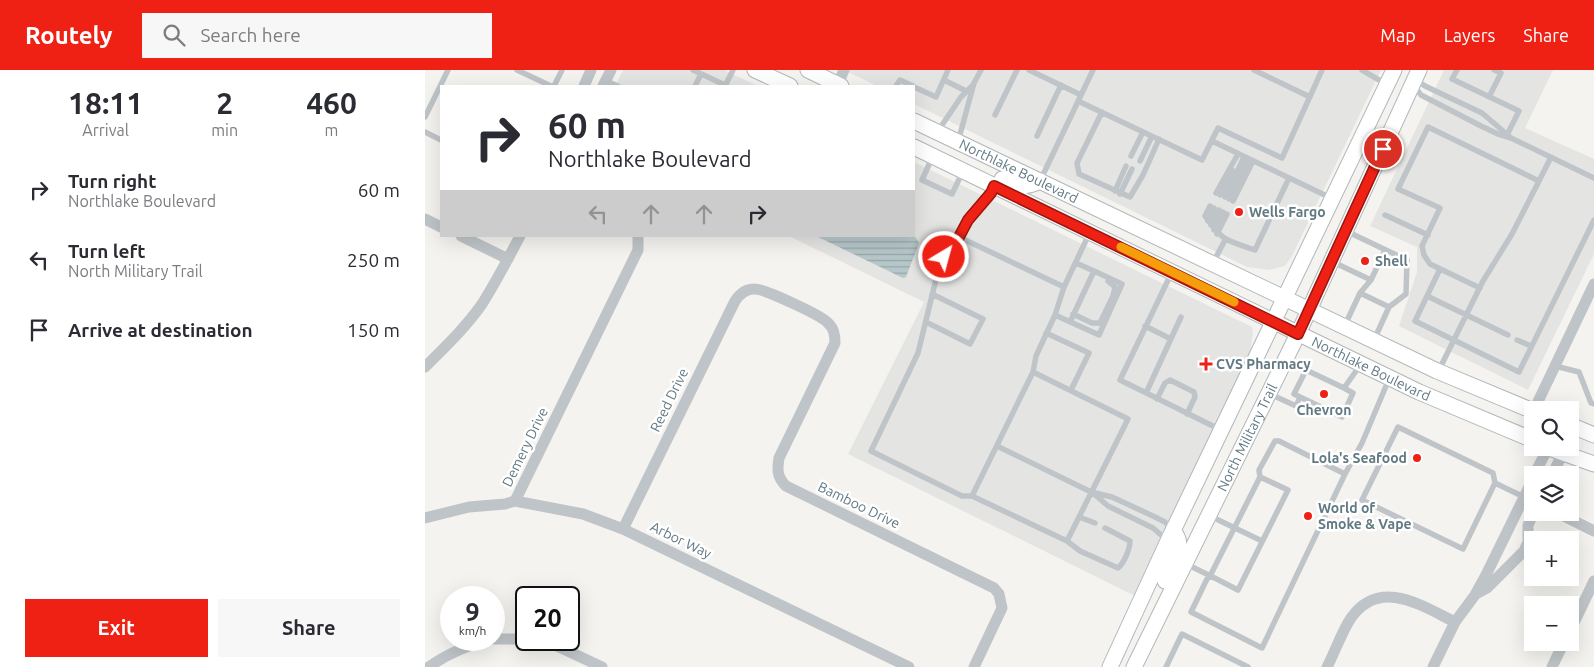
<!DOCTYPE html>
<html lang="en">
<head>
<meta charset="utf-8">
<style>
	:root { --surface:#fff; --page:#f7f7f7; --text:#2b2b33; --muted:#7c7c81; --accent:#ef2114 }
	body { margin:0; font-family:Ubuntu,sans-serif; background:var(--page); color:var(--text); height:100vh; display:flex; flex-direction:column; font-size:19px; white-space:nowrap }
	* { box-sizing:border-box; margin:0 }
	p { font-size:16px; color:var(--muted) }
	.icon { flex:none; width:28px; height:28px; fill:none; stroke:currentColor; stroke-width:2; stroke-linecap:round; stroke-linejoin:round }
	.map { position:relative; flex:1; overflow:hidden }
	.details { display:flex; flex-direction:column; background:var(--surface); width:425px }
	.details>* { flex:none }
	.guide { position:absolute; left:15px; top:15px; width:475px; height:152px; border-radius:0px; box-shadow:0 5px 20px #0002; background:#fff; color:var(--text); overflow:hidden }
	.buttons { position:absolute; left:1099px; top:331px; display:grid; gap:10px }
	.buttons a { display:grid; place-items:center; width:55px; height:55px; border-radius:0px; background:var(--surface); box-shadow:0 5px 20px #0002; font-size:25px }
	.speed { position:absolute; left:15px; top:516px; display:flex; gap:10px; font-size:25px; font-weight:700; text-align:center }
	.speed>* { display:grid; place-content:center; width:65px; height:65px; border-radius:50%; background:var(--surface); box-shadow:0 5px 20px #0002; line-height:1 }
	.speed small { font-size:12px; font-weight:400 }
	.speed .limit { border:2px solid #111; border-radius:8px; background:#fff; color:#111 }
	.pin { position:absolute; display:grid; place-items:center; width:42px; height:42px; color:#fff; margin:-21px; border:2px solid #fff; border-radius:50%; box-shadow:0 1px 5px #0007 }
	.me { position:absolute; width:55px; margin:-28px; rotate:37deg; stroke-linejoin:round; filter:drop-shadow(0 0 4px #0008) }
	.turn { display:flex; align-items:center; gap:18px; height:105px; padding:0 25px; font-size:22px }
	.turn .icon { width:65px; height:65px; stroke-width:2.5 }
	.turn b { display:block; font-size:35px; line-height:42px }
	.lanes { display:flex; align-items:center; height:48px; padding:0 25px; background:#0003; justify-content:center; gap:25px; direction:ltr }
	.lanes .off { opacity:.35 }
	.eta { display:flex; justify-content:space-evenly; align-items:center; height:85px; text-align:center }
	.eta b { font-size:30px; font-weight:700; line-height:35px }
	.action { display:flex; gap:10px; margin-top:auto; padding:10px 25px }
	.action a { flex:1; height:58px; border-radius:0px; background:var(--accent); color:#fff; font-size:20px; font-weight:700; line-height:58px; text-align:center }
	.action a+a { background:var(--page); color:var(--text) }
	ul { padding:0; list-style:none }
	li { display:flex; align-items:center; gap:15px; height:70px; padding:0 25px }
	li div { flex:1 }
	li b { display:block; font-size:19px }
	li em { font-style:normal }
	header { display:flex; align-items:center; gap:30px; box-sizing:border-box; height:70px; padding:0 25px; background:var(--accent); color:#fff }
	header strong { font-size:24px }
	nav { display:flex; gap:28px; margin-inline-start:auto; font-size:18px }
	.search { width:350px; height:45px; background:var(--page); display:flex; align-items:center; gap:12px; box-sizing:border-box; padding:0 18px; border-radius:0px; color:var(--muted); font-size:19px }
	main { display:flex; flex:1; min-height:0 }
	.map>svg:first-child { display:block }
	.built { fill:#e4e5e3 }
	.water { fill:url(#water-rules) }
	.lines { fill:none; stroke-linecap:round; stroke-linejoin:round }
	.secondary-casing { stroke:#b1b8bb; stroke-width:17 }
	.service { stroke:#bec4c7; stroke-width:5.5 }
	.minor { stroke:#bec4c7; stroke-width:11 }
	.secondary { stroke:#fff; stroke-width:15 }
	.route-casing { stroke:#9b150d; stroke-width:12 }
	.route { stroke:#ef2114; stroke-width:9 }
	.slow { stroke:#f59e0b; stroke-width:9 }
	.poi-dot { fill:#ef2114; stroke:#fff; stroke-width:2 }
	.labels { text-anchor:middle; dominant-baseline:central; stroke-width:5; stroke-linejoin:round; paint-order:stroke }
	.street-label { font-size:14px; fill:#617983; stroke:#fff }
	.poi-label { font-size:14px; font-weight:bold; fill:#617983; stroke:#fff; text-anchor:start }
</style>
</head>
<body>
<header>
<strong>Routely</strong>
<div class="search"><svg class="icon" aria-label="search" viewBox="0 0 24 24"><circle cx="10" cy="10" r="6"/><path d="M15 15l6 6"/></svg>Search here</div>
<nav><a>Map</a><a>Layers</a><a>Share</a></nav>
</header>
<main>
<section class="details">
<div class="eta">
<div><b>18:11</b><p>Arrival</p></div>
<div><b>2</b><p>min</p></div>
<div><b>460</b><p>m</p></div>
</div>
<ul>
<li><svg class="icon" aria-label="right" viewBox="0 0 24 24"><path d="M7 20v-9h11M14 6l5 5-5 5"/></svg><div><b>Turn right</b><p>Northlake Boulevard</p></div><em>60 m</em></li>
<li><svg class="icon" aria-label="left" viewBox="0 0 24 24"><path d="M17 20v-9H6M10 6l-5 5 5 5"/></svg><div><b>Turn left</b><p>North Military Trail</p></div><em>250 m</em></li>
<li><svg class="icon" aria-label="arrive" viewBox="0 0 24 24"><path d="M6 21V4h12l-3 4 3 4H6"/></svg><div><b>Arrive at destination</b></div><em>150 m</em></li>
</ul>
<div class="action"><a>Exit</a><a>Share</a></div>
</section>
<div class="map">
<svg width="1169" height="597" viewBox="0 0 1169 597">
	<defs>
		<pattern id="water-rules" width="6" height="5" patternUnits="userSpaceOnUse" patternTransform="scale(1.25)"><rect width="6" height="5" fill="#b6c7c9"/><path d="M0 2.5h6" fill="none" stroke="#97a6a9"/></pattern>
	</defs>
	<rect width="100%" height="100%" fill="#f4f3ef"/>
	<path class="built" d="M198 0H299L333 16H190Z
		M419 0H956L867 186 860 196 844 200 822 197 489 34V16H452Z
		M1019 0H1128L1100 58 1169 89V184L1103 320 974 256 992 202V177L945 156Z
		M489 92 827 257 828 263 825 283 710 526 423 384 499 232 364 166H489Z"/>
	<path class="water" d="M489 165 494 173 481 207 478 208 391 166Z"/>
	<g class="lines">
		<defs>
			<g id="secondary">
				<path d="M330 0 365 16"/>
				<path d="M383 0 416 16"/>
				<path id="s1" d="M489 51 1012 301 1108 341"/>
				<path id="s2" d="M489 77 994 322 1108 370"/>
				<path d="M577 109C591 116 600 119 615 111"/>
				<path d="M1145 355 1169 365"/>
				<path d="M1124 378 1169 394"/>
				<path d="M740 511C747 496 762 475 748 461"/>
				<path d="M685 597 743 471 969 0"/>
				<path id="s3" d="M709 597 873 264 994 0"/>
			</g>
		</defs>
		<use href="#secondary" class="secondary-casing"/>
		<path class="service" d="M92 0 126 16
			M268 0 302 16
			M604 0 656 25
			M829 0 885 27
			M937 0 961 14
			M1032 0 1027 9 1094 41 1082 65
			M990 9 1000 16 1057 43 1084 66
			M519 10 541 21
			M181 11 193 16
			M988 14 996 25 1056 56 1073 64 1086 68 1169 108
			M129 16 137 0
			M270 16 276 4
			M300 16 308 0
			M471 16 475 10 488 16
			M489 17 511 27 523 0
			M1064 27 1076 3 1069 0
			M653 31 777 90 793 58 857 88 897 0
			M677 42 652 93 654 104 705 127 718 105 734 69
			M570 45 592 0
			M0 47 23 0
			M513 61 536 27 548 15
			M0 62 16 70
			M612 66 636 15
			M787 71 906 128
			M533 72 549 13 556 0
			M706 86 718 62
			M507 88 497 110 527 124 538 101
			M715 91 727 66
			M615 111 668 0
			M1114 111 1126 87
			M690 121 701 96
			M791 123 813 84
			M695 124 707 99
			M795 125 807 100
			M800 127 819 87
			M804 129 823 89
			M808 131 828 91
			M785 136 780 146C798 172 801 170 830 180L864 108
			M960 145 1003 165
			M783 151 789 138
			M786 155 794 140
			M789 160 798 142
			M921 161 982 190 981 224 964 237
			M792 164 802 144
			M534 167 639 217
			M908 192 946 210 960 180
			M651 193 669 201
			M788 193 800 170
			M1015 199 990 251 1094 302 1169 150
			M746 204 695 310 796 360
			M935 223 946 210
			M1002 226 1083 265
			M648 244 667 253H675L688 226 690 217 683 211
			M630 245 674 265 697 214 669 201 645 252
			M501 252 545 274 558 249 507 224
			M920 255 935 223 964 237 949 270
			M720 256 746 269
			M621 263 664 283 646 320
			M1092 270 1106 276
			M1130 296 1154 302 1166 333 1169 334
			M1014 300 1058 211 1087 164 1114 111 1003 57 973 119 1015 138 997 176 999 185 1005 194 1055 218
			M608 302 703 349 642 471 547 426 608 302 611 286 630 245 639 217 665 162
			M721 323 756 247
			M845 324 871 336 875 327 917 347 928 323 919 318 936 294
			M875 327 869 324 881 300 919 318
			M732 329 740 313 745 310 769 322 770 327 762 344
			M973 357 1068 403 1070 413 1038 479 937 430Z
			M572 376 666 422 687 427 728 446 740 452 747 460
			M835 407 834 400 850 371H854L920 404
			M1070 413 1099 427
			M668 423 683 436 728 458 742 470
			M547 426H537L446 381 493 283 513 201 519 187 534 167 543 151 566 123 569 116
			M785 446 837 471
			M654 447 670 453
			M642 471 655 481 693 498C699 493 705 479 705 471L680 458
			M761 494C778 502 796 511 813 520L863 420 835 407 785 506 782 509 766 542 837 578 920 404 937 373 964 309
			M741 597 757 564 823 597"/>
		<path class="minor" d="M159 16 166 0
			M178 16 186 0
			M412 16 419 0
			M0 149 16 157
			M36 166 83 189
			M0 297C20 277 41 257 57 234 71 212 83 189 95 166
			M1109 340 1169 214
			M1109 405 1123 378
			M1127 405 1138 383
			M90 431 213 180V166
			M1131 442 1169 461
			M0 448 44 437 80 434 90 431 158 444 198 459 484 597
			M198 459 310 231C314 225 320 219 329 219 338 218 395 245 402 252 409 258 410 265 410 273L354 388C352 400 352 407 361 416L569 518 574 524 577 538 549 597
			M1053 523 1062 518 1099 481 1103 472V455L1109 442
			M1145 561 1169 511
			M69 569H101
			M109 570 132 576 177 597
			M4 597C23 583 41 576 63 570
			M902 597C910 582 917 561 926 548 955 507 997 536 1030 552
			M1008 597 1030 552 1050 525 1061 505 1108 409
			M1127 597 1139 572"/>
		<use href="#secondary" class="secondary"/>
	</g>
	<g class="lines">
		<defs>
			<path id="route" d="M519 187 534 167 543 150 566 123 569 116 873 264 958 79"/>
		</defs>
		<use href="#route" class="route-casing"/>
		<use href="#route" class="route"/>
		<path class="slow" d="M696 177 809 232"/>
	</g>
	<g class="poi-dot">
		<circle cx="814" cy="142" r="5"/>
		<circle cx="940" cy="191" r="5"/>
		<path d="M778.5 286.5h5v5h5v5h-5v5h-5v-5h-5v-5h5z"/>
		<circle cx="899" cy="324" r="5"/>
		<circle cx="992" cy="388" r="5"/>
		<circle cx="883" cy="446" r="5"/>
	</g>
	<g class="labels">
		<g class="street-label">
			<text stroke="none"><textPath href="#s1" startOffset="116">Northlake Boulevard</textPath></text>
			<text stroke="none"><textPath href="#s2" startOffset="508">Northlake Boulevard</textPath></text>
			<text transform="translate(244 330) rotate(-64)">Reed Drive</text>
			<text stroke="none"><textPath href="#s3" startOffset="256">North Military Trail</textPath></text>
			<text transform="translate(100 377) rotate(-64)">Demery Drive</text>
			<text transform="translate(434 435) rotate(26)">Bamboo Drive</text>
			<text transform="translate(256 470) rotate(26)">Arbor Way</text>
		</g>
		<g class="poi-label">
			<text x="824" y="142">Wells Fargo</text>
			<text x="950" y="191">Shell</text>
			<text x="791" y="294">CVS Pharmacy</text>
			<text x="899" y="340" text-anchor="middle">Chevron</text>
			<text x="982" y="388" text-anchor="end">Lola's Seafood</text>
			<text x="893" y="438">World of<tspan x="893" dy="16">Smoke &amp; Vape</tspan></text>
		</g>
	</g>
</svg>
<div class="buttons">
<a><svg class="icon" aria-label="search" viewBox="0 0 24 24"><circle cx="10" cy="10" r="6"/><path d="M15 15l6 6"/></svg></a>
<a><svg class="icon" aria-label="layers" viewBox="0 0 24 24"><path d="M12 4l9 5-9 5-9-5zM3 14l9 5 9-5"/></svg></a>
<a>+</a>
<a>−</a>
</div>
<div class="speed"><div>9<small>km/h</small></div><div class="limit">20</div></div>
<div class="pin" style="left:958px;top:79px;background:#d93025"><svg class="icon" aria-label="arrive" viewBox="0 0 24 24"><path d="M6 21V4h12l-3 4 3 4H6"/></svg></div>
<svg class="me" style="left:519px;top:187px" viewBox="-20 -20 40 40"><circle r="17" fill="#ef2114" stroke="#fff" stroke-width="3"/><path d="M0-11L8 9 0 5-8 9z" fill="#fff"/></svg>
<div class="guide">
<div class="turn"><svg class="icon" aria-label="right" viewBox="0 0 24 24"><path d="M7 20v-9h11M14 6l5 5-5 5"/></svg><div><b>60 m</b>Northlake Boulevard</div></div>
<div class="lanes"><svg class="icon off" aria-label="left" viewBox="0 0 24 24"><path d="M17 20v-9H6M10 6l-5 5 5 5"/></svg><svg class="icon off" aria-label="ahead" viewBox="0 0 24 24"><path d="M12 20V5M6 11l6-6 6 6"/></svg><svg class="icon off" aria-label="ahead" viewBox="0 0 24 24"><path d="M12 20V5M6 11l6-6 6 6"/></svg><svg class="icon" aria-label="right" viewBox="0 0 24 24"><path d="M7 20v-9h11M14 6l5 5-5 5"/></svg></div>
</div>
</div>
</main>
</body>
</html>
